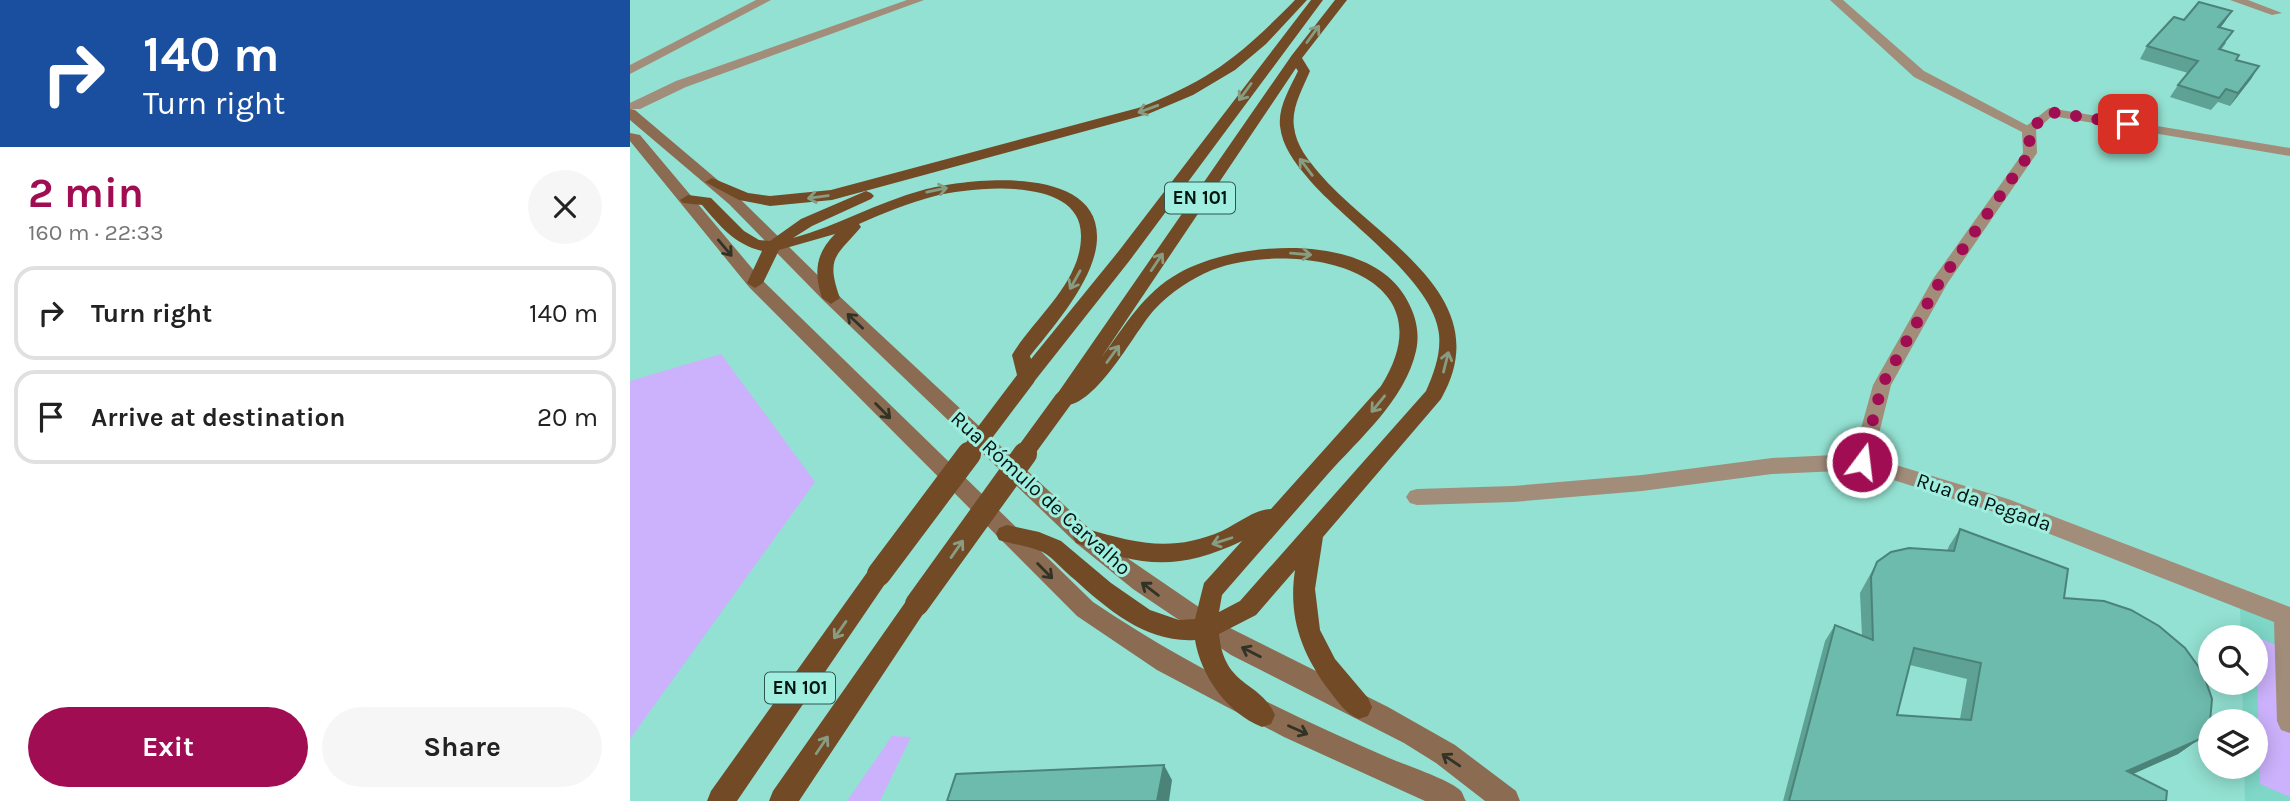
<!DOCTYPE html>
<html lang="en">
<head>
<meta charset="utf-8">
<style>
	:root { --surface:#fff; --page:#f6f6f6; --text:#222; --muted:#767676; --line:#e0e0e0; --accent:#a00d53 }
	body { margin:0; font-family:Karla,sans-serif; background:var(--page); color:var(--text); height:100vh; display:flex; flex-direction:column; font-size:26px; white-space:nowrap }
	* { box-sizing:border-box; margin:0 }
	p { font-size:23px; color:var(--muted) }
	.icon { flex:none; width:38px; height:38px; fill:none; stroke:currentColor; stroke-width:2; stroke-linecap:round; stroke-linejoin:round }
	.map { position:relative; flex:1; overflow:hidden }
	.drawer { display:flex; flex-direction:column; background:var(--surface); width:630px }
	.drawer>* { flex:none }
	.top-card { background:#1a4fa0; color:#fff; overflow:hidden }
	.tools { position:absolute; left:1568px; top:625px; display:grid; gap:14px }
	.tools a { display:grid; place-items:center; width:70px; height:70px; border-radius:50%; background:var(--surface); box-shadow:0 4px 18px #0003; font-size:35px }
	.pin { position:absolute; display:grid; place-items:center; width:60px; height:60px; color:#fff; margin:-30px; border-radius:14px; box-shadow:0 4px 10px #0006 }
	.me { position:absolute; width:77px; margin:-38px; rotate:15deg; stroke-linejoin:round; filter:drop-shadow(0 0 5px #0008) }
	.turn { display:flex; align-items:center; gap:24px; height:147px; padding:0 28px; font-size:32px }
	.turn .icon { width:91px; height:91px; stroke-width:2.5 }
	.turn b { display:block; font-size:49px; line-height:60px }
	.round { display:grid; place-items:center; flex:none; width:74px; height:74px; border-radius:37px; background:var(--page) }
	.summary { display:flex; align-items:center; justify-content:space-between; height:119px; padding:0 28px }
	h1 { font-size:42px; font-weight:700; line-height:52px; color:var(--accent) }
	.cta { display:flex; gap:14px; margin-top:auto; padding:14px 28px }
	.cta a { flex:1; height:80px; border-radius:42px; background:var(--accent); color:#fff; font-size:28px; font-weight:700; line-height:80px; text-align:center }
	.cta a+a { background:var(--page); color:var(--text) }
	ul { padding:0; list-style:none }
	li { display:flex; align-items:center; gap:21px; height:94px; margin:0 14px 10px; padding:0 14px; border:4px solid var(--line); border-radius:21px }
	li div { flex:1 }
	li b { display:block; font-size:26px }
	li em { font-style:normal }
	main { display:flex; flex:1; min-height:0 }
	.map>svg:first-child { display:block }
	.built { fill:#7ed7c7 }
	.green { fill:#ccb1fc }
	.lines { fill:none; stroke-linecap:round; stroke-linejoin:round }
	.service { fill:#a28d7b; fill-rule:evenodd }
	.minor { fill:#a28d7b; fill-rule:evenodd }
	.tertiary { fill:#a28d7b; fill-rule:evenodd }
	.secondary { fill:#8b6c52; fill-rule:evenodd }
	.trunk { fill:#724a26; fill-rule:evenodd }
	.trunk-bridge-far1 { stroke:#724a26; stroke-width:18 }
	.trunk-bridge { stroke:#724a26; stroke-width:24 }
	.wall { fill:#5ea195; fill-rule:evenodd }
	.shaded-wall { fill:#4c8379 }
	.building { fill:#6dbbad; stroke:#4c8379; stroke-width:2; fill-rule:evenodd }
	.oneway { stroke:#889c82 }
	.oneway2 { stroke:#313327 }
	.route { stroke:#a00d53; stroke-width:12; stroke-dasharray:0 21.6 }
	.labels { text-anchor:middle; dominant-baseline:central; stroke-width:6; stroke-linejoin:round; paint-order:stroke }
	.shield { fill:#9feedf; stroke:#30554e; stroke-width:2 }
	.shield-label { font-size:19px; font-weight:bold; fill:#001410 }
	.street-label { font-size:21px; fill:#001410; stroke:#9feedf }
</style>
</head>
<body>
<main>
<section class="drawer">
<div class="top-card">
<div class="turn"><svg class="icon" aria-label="right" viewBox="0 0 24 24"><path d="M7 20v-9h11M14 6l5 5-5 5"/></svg><div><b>140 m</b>Turn right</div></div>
</div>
<div class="summary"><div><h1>2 min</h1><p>160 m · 22:33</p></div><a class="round"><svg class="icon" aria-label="close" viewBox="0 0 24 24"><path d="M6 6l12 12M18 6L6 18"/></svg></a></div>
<ul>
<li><svg class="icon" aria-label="right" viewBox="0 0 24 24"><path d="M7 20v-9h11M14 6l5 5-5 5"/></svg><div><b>Turn right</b></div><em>140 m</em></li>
<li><svg class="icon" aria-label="arrive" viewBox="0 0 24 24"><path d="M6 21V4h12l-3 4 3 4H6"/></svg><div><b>Arrive at destination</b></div><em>20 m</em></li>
</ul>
<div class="cta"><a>Exit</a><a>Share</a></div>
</section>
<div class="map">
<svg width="1660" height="801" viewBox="0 0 1660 801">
	<rect width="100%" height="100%" fill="#93e1d2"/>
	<path class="built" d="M1610 608 1660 627V801H1615L1614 767 1626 766V721H1613L1612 683 1626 682V637H1611Z"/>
	<path class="green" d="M91 354 185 482 0 739V381Z
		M1623 636 1660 650V797L1630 784 1626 637Z
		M262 736 281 737 250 801H217Z"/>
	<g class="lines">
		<path class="service" d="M1419 108 1660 148V156L1422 116 1403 133H1395V127Z"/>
		<path class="minor" d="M126 0H141L0 74V65Z
			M1200 0H1213L1294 71 1406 130 1407 153 1317 284 1261 385 1243 458 1378 499 1660 607V733L1651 730 1647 721 1644 622 1364 512 1232 470 1142 474 1012 491 883 502 787 505 780 503 776 497 780 491 787 489 883 486 1012 475 1142 458 1224 454 1243 385 1303 279 1393 153 1392 132 1284 77Z
			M1600 0H1618L1652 13 1642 15Z"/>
		<path class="tertiary" d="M277 0H294L56 87 10 109H0V103L46 81Z"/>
		<path class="secondary" d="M0 109 5 110 109 198 207 294 462 531 500 560 598 627 758 707 825 745 886 791 890 801H855L806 763 774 743 601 655 503 589 446 543 195 302 99 204 0 120Z
			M0 133 10 135 131 279 463 602C556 665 656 713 759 758 775 765 821 780 831 791 832 792 835 800 836 801H795L654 737 527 670 447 616 119 287 0 141Z"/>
		<path class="trunk" d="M665 0H677L636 44 605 70 563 95 518 114 202 200 140 206 109 200 75 182 82 178 118 193 140 196 201 190 508 108C581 80 611 55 665 0Z
			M681 0H693L500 260 403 383H389L382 355C404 318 451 283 451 236 452 175 343 187 305 196 279 203 253 213 229 224L231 227C207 256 195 256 210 298L201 304 192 298C184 273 185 254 205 234L149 250 133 283 125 288 117 283 132 251C104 244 90 226 72 205L53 203 50 200 58 195 81 198 114 231 129 240 140 241 171 219 236 191 241 193 244 196 241 199 182 226 163 238C207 226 248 202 293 190 338 178 467 164 467 236 468 276 424 326 400 356L401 359 488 252Z
			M705 0H717L672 58 680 71C673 88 661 108 664 127 666 145 678 160 689 173 745 239 870 296 811 399L693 537 685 589 690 630 705 659 738 698 742 707 738 716 729 719C715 714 707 700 698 689 671 652 658 616 665 570L626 615 589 634C594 688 630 680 645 715L641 724 632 727C597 713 571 676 565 640 517 643 478 610 444 579 434 571 426 561 416 554 402 546 384 545 369 540L366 534 369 528 377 525 409 532 431 541 481 583 520 610 549 620 565 619 574 583 612 541C547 572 511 566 446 543L443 537 446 531 454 528C505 543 541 553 592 531 607 524 625 509 641 509L751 386C824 269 663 239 582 270 561 279 541 292 525 309 504 331 463 416 426 405L423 400 662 55ZM666 68 668 71C660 88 648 107 650 126 652 146 665 163 677 177 713 221 803 279 809 334 811 354 804 373 796 391L610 601 589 612 592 595C627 555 662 515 697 475 729 439 775 400 786 351 790 333 786 316 777 300 741 231 607 240 549 273 513 293 495 326 471 358Z
			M249 564 257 567 260 574 257 581 107 801H77L81 791 241 567Z
			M287 594 295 597 299 604 295 611 169 801H139L143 791 279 597Z"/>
		<path class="trunk-bridge-far1" d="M338 455 396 378
			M393 455 433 400"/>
		<path class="trunk-bridge" d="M249 574 339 454
			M287 604 395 454"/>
	</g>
	<path class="wall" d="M1602 11 1590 28 1596 43 1591 50 1606 60 1629 66 1621 79 1600 106 1588 102 1581 110 1540 97 1548 85 1558 73 1510 59 1517 46 1554 20Z
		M1330 529 1434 598 1568 740 1548 754 1503 774 1536 801H1153L1195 641 1205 625 1232 636 1230 593 1247 562 1317 551 1319 546ZM1280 665 1337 679 1330 719 1267 715Z"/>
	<path class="shaded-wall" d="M1602 11 1594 23 1581 39 1588 27Z
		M1629 66 1621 79 1600 106 1608 93Z
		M1568 740 1548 754 1478 785 1497 771Z
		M534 765 542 780 539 801H527Z"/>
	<path class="building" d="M1569 2 1602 11 1588 27 1603 31 1589 49 1609 55 1606 60 1629 66 1608 93 1596 89 1589 98 1548 85 1568 61 1517 46 1544 17 1554 20Z
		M1330 529 1438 569 1434 598 1474 601 1501 610 1529 626 1555 648 1573 673 1582 699 1580 722 1568 740 1497 771 1537 791 1536 801H1159L1205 625 1243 640 1241 577 1247 562 1261 552 1279 548 1324 551ZM1284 648 1351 663 1341 720 1267 715Z
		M534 765 527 801H317L326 774Z"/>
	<defs><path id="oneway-shaft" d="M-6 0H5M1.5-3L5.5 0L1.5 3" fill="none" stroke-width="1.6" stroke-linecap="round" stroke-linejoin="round" transform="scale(1.75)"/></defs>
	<g class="oneway">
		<use href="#oneway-shaft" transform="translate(683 34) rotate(-54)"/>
		<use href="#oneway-shaft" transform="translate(615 92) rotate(126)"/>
		<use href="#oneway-shaft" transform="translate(518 109) rotate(160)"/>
		<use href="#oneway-shaft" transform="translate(676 167) rotate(-127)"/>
		<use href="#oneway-shaft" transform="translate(307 190) rotate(-12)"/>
		<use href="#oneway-shaft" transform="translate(188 197) rotate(172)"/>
		<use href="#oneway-shaft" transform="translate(671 254) rotate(5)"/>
		<use href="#oneway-shaft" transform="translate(527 262) rotate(-56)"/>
		<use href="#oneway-shaft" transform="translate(445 280) rotate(119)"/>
		<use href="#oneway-shaft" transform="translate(483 354) rotate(-54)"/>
		<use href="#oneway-shaft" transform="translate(816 362) rotate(-76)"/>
		<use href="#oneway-shaft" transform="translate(748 404) rotate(129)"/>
		<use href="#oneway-shaft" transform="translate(592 541) rotate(162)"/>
		<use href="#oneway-shaft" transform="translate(327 549) rotate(-55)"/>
		<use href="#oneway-shaft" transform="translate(210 630) rotate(125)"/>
		<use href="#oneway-shaft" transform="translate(192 745) rotate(-56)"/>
	</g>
	<g class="oneway2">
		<use href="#oneway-shaft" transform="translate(95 248) rotate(50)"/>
		<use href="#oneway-shaft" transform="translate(225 321) rotate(-137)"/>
		<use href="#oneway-shaft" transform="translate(253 411) rotate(45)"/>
		<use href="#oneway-shaft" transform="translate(415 571) rotate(45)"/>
		<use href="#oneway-shaft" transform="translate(520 589) rotate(-143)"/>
		<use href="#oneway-shaft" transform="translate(621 652) rotate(-153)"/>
		<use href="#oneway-shaft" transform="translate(668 730) rotate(24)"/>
		<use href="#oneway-shaft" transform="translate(821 760) rotate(-146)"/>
	</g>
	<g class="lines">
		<path class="route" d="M1232 462 1252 385 1309 283 1400 153 1399 131 1419 112 1498 124"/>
	</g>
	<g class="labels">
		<g class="shield">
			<rect x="535" y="182.5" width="70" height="31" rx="5"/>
			<rect x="135" y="672.5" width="70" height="31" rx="5"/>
		</g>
		<g class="shield-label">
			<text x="570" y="198">EN 101</text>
			<text x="170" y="688">EN 101</text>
		</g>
		<g class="street-label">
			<text transform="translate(411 493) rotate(42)">Rua Rómulo de Carvalho</text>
			<text transform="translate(1354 502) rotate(19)">Rua da Pegada</text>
		</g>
	</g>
</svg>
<div class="tools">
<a><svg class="icon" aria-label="search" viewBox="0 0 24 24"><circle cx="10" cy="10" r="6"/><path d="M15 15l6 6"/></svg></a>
<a><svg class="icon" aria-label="layers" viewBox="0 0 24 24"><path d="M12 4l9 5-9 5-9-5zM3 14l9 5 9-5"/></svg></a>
</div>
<div class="pin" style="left:1498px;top:124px;background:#d93025"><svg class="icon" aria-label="arrive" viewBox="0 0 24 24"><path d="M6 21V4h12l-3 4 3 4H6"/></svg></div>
<svg class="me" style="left:1232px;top:462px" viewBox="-20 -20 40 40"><circle r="17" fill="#a00d53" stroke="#fff" stroke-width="3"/><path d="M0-11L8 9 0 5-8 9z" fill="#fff"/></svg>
</div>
</main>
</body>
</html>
